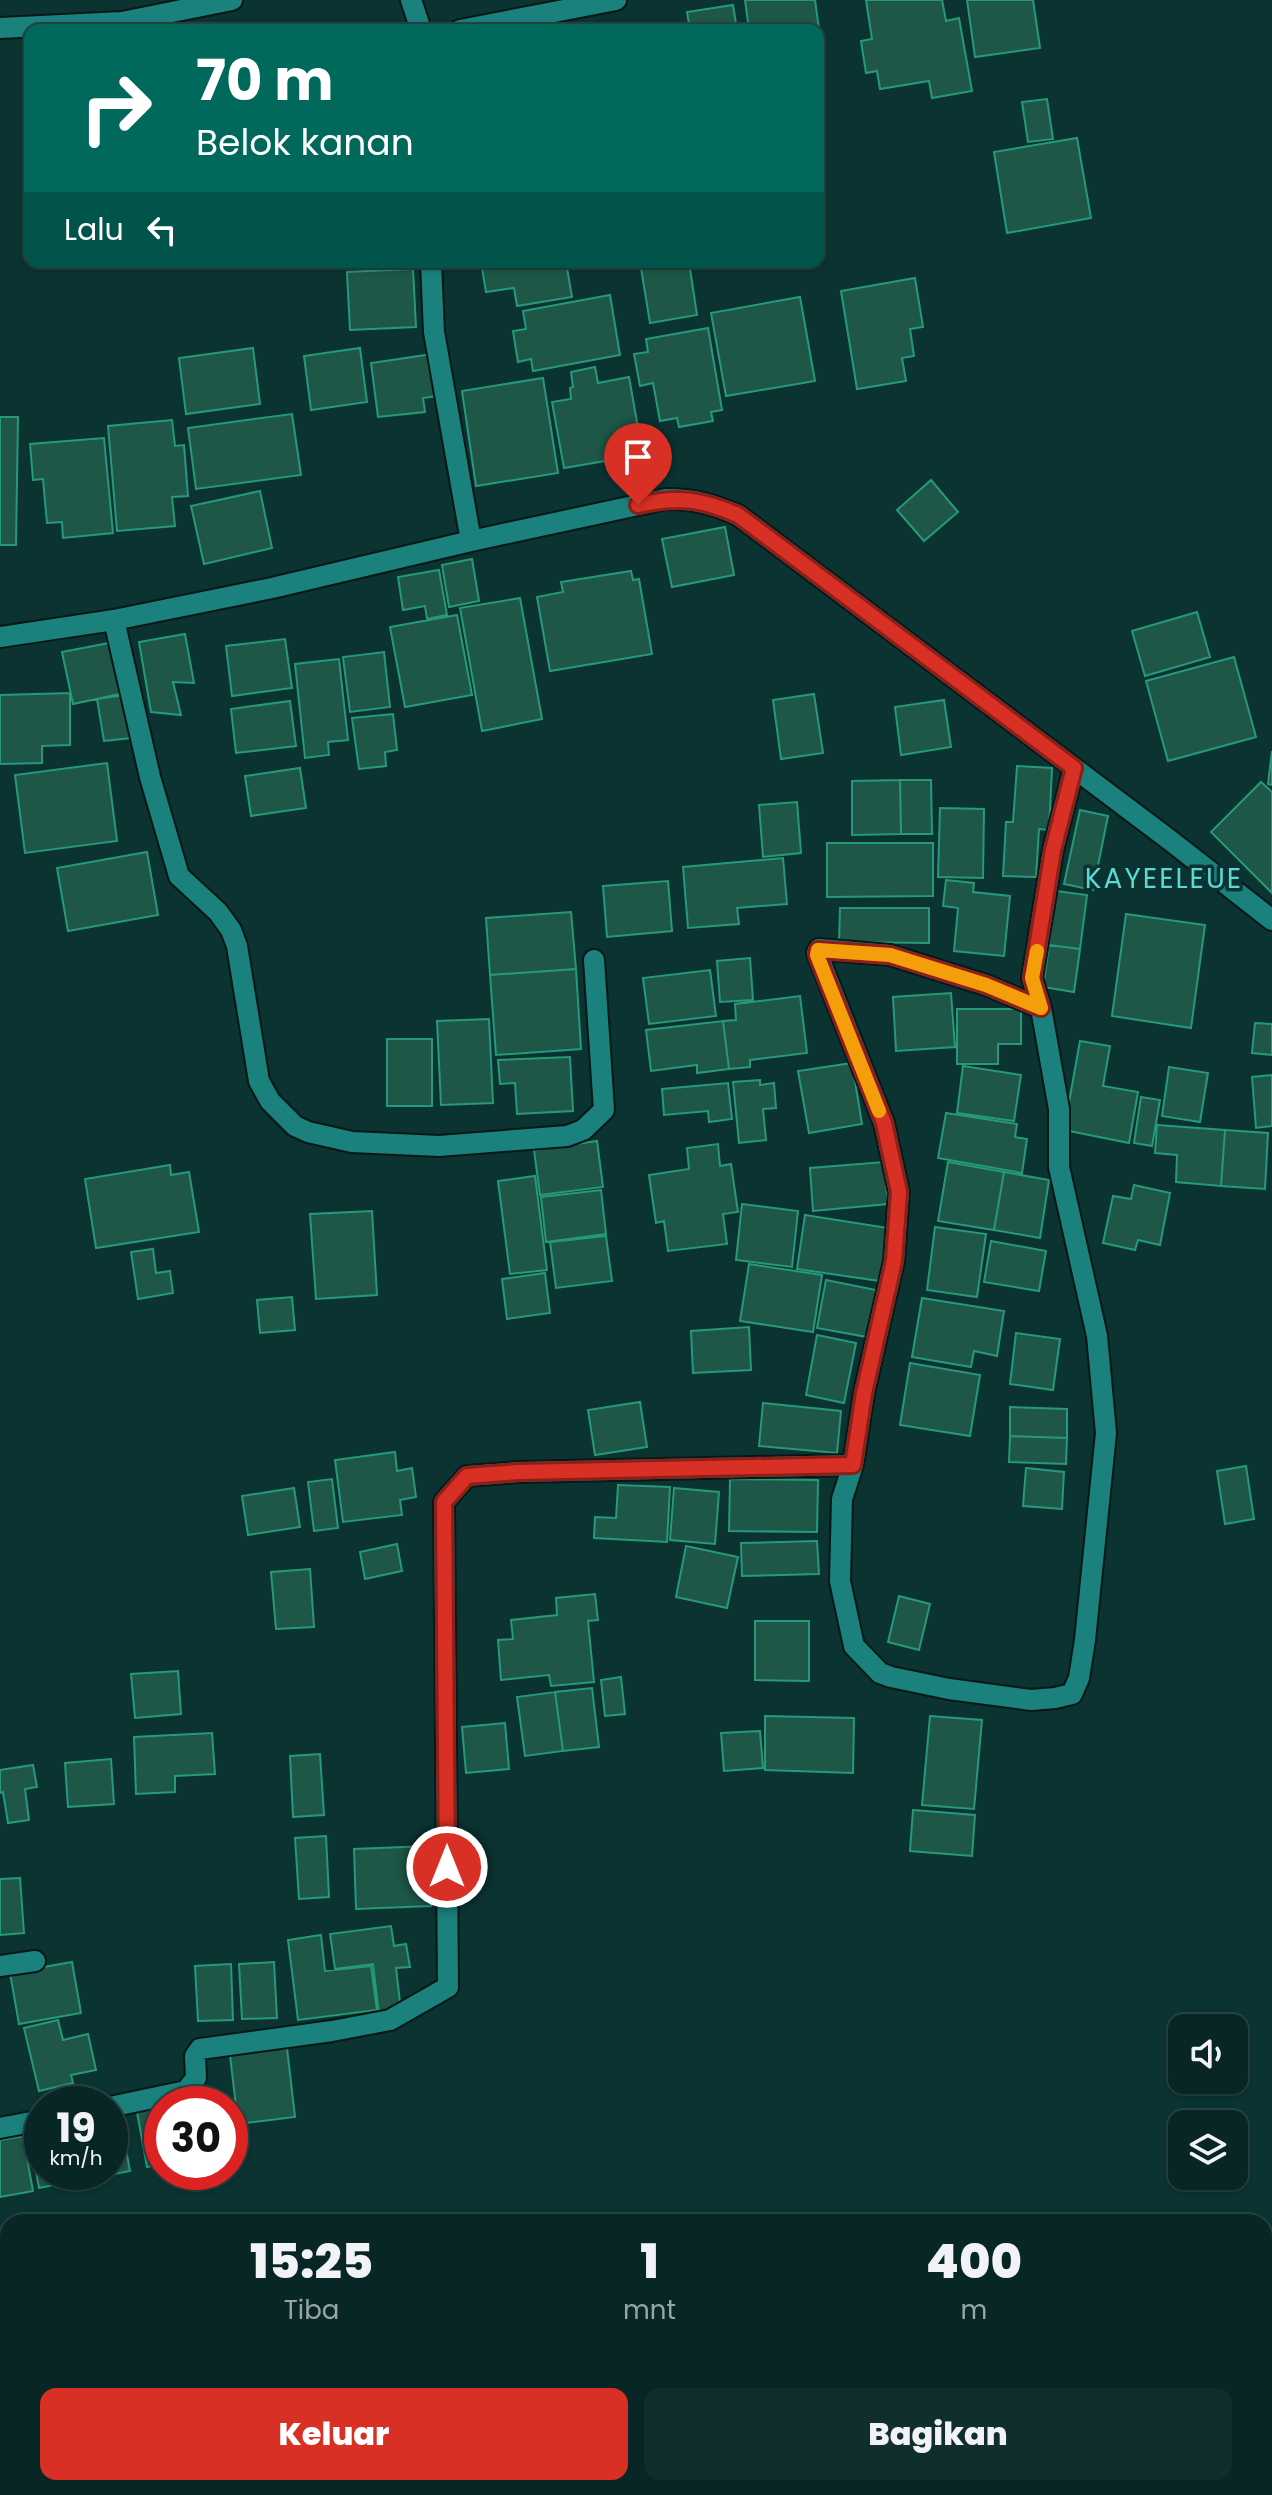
<!DOCTYPE html>
<html lang="id">
<head>
<meta charset="utf-8">
<style>
	:root { --surface:#082626; --page:#112e2e; --text:#f1f3f6; --muted:#98a5a7; --line:#294343; --accent:#d93025 }
	body { margin:0; font-family:Poppins,sans-serif; background:var(--page); color:var(--text); height:100vh; display:flex; flex-direction:column; font-size:30px; white-space:nowrap }
	* { box-sizing:border-box; margin:0 }
	p { font-size:26px; color:var(--muted) }
	.icon { flex:none; width:44px; height:44px; fill:none; stroke:currentColor; stroke-width:2; stroke-linecap:round; stroke-linejoin:round }
	.map { position:relative; flex:1; overflow:hidden }
	.side { position:absolute; left:0px; top:2214px; width:1272px; height:282px; display:flex; flex-direction:column; background:var(--surface); border-radius:24px 24px 0 0; box-shadow:0 2px 6px #0004,0 0 0 2px var(--line) }
	.side>* { flex:none }
	.top-card { position:absolute; left:24px; top:24px; width:800px; height:244px; border-radius:16px; box-shadow:0 2px 6px #0004,0 0 0 2px var(--line); background:#00695c; color:#fff; overflow:hidden }
	.tools { position:absolute; left:1168px; top:2014px; display:grid; gap:16px }
	.tools a { display:grid; place-items:center; width:80px; height:80px; border-radius:16px; background:var(--surface); box-shadow:0 2px 6px #0004,0 0 0 2px var(--line); font-size:40px }
	.speed { position:absolute; left:24px; top:2086px; display:flex; gap:16px; font-size:40px; font-weight:700; text-align:center }
	.speed>* { display:grid; place-content:center; width:104px; height:104px; border-radius:50%; background:var(--surface); box-shadow:0 2px 6px #0004,0 0 0 2px var(--line); line-height:1 }
	.speed small { font-size:20px; font-weight:400 }
	.speed .limit { border:12px solid #d22; background:#fff; color:#111 }
	.pin { position:absolute; display:grid; place-items:center; width:68px; height:68px; color:#fff; margin:-82px -34px; border-radius:50% 50% 50% 0; rotate:-45deg; box-shadow:0 0 8px #0007 }
	.pin .icon { rotate:45deg }
	.me { position:absolute; width:88px; margin:-44px; rotate:0deg; stroke-linejoin:round; filter:drop-shadow(0 0 6px #0008) }
	.turn { display:flex; align-items:center; gap:28px; height:168px; padding:0 40px; font-size:36px }
	.turn .icon { width:104px; height:104px; stroke-width:2.5 }
	.turn b { display:block; font-size:56px; line-height:68px }
	.then { display:flex; align-items:center; height:76px; padding:0 40px; background:#0003; gap:16px; font-size:30px }
	.eta { display:flex; justify-content:space-evenly; align-items:center; height:136px; text-align:center }
	.eta b { font-size:48px; font-weight:800; line-height:56px }
	.button { display:flex; gap:16px; margin-top:auto; padding:16px 40px }
	.button a { flex:1; height:92px; border-radius:16px; background:var(--accent); color:#fff; font-size:32px; font-weight:800; line-height:92px; text-align:center }
	.button a+a { background:var(--page); color:var(--text) }
	.map>svg:first-child { display:block }
	.building { fill:#1e5747; stroke:#26997b; stroke-width:2 }
	.lines { fill:none; stroke-linecap:round; stroke-linejoin:round }
	.minor-casing { stroke:#081817; stroke-width:24 }
	.minor { stroke:#1a817d; stroke-width:20 }
	.route-casing { stroke:#8d1f18; stroke-width:20 }
	.route { stroke:#d93025; stroke-width:14 }
	.slow { stroke:#f59e0b; stroke-width:14 }
	.labels { text-anchor:middle; dominant-baseline:central; stroke-width:7; stroke-linejoin:round; paint-order:stroke }
	.quarter-label { font-size:28px; letter-spacing:2px; fill:#5dd8d2; stroke:#0b3332 }
</style>
</head>
<body>
<div class="map">
<svg width="1272" height="2495" viewBox="0 0 1272 2495">
	<rect width="100%" height="100%" fill="#0b3332"/>
	<path class="building" d="M745 0H815L825 73 818 74V30H749Z
		M866 0H942L946 21 959 18 972 91 932 98 929 81 880 89 877 71 866 73 861 41 872 39Z
		M967 0H1033L1040 48 975 57Z
		M733 5 737 30H690L687 12Z
		M1047 99 1053 139 1028 142 1022 102Z
		M1077 138 1091 218 1007 233 994 152Z
		M481 262H566L572 297 517 306 514 288 486 292Z
		M640 262H689L697 315 650 323Z
		M413 269 416 327 350 330 347 272Z
		M915 278 923 327 910 329 914 356 902 358 906 381 857 389 841 291Z
		M610 295 620 355 533 371 531 359 518 362 513 331 526 329 523 311Z
		M800 297 815 381 726 396 711 313Z
		M708 328 722 410 711 412 713 421 679 427 677 418 660 421 653 383 640 386 634 354 648 352 646 339Z
		M253 348 260 404 186 414 179 358Z
		M360 348 367 402 311 410 304 356Z
		M433 354 438 396 423 398 425 412 378 417 371 363Z
		M595 367 598 383 629 377 645 467 619 472 617 459 564 468 552 402 571 399 570 388 573 387 571 372Z
		M543 378 558 473 476 486 462 391Z
		M292 414 301 475 196 489 188 428Z
		M0 417H18L16 545H0Z
		M172 420 175 446 184 445 188 496 172 497 175 526 117 531 108 426Z
		M104 438 113 533 63 538 62 522 47 523 43 479 33 480 30 444Z
		M931 480 958 512 924 541 897 510Z
		M260 491 272 548 204 564 191 506Z
		M725 527 734 575 672 587 662 539Z
		M472 559 479 601 449 607 442 565Z
		M439 570 447 615 427 619 425 606 403 610 398 577Z
		M631 571 633 580 639 579 652 654 550 671 537 597 563 592 561 582Z
		M520 598 542 719 482 731 460 608Z
		M1197 612 1210 657 1145 676 1132 631Z
		M457 615 472 695 405 707 390 627Z
		M185 634 194 683 173 682 181 715 151 712 139 642Z
		M285 639 292 688 232 696 226 646Z
		M109 643 120 694 73 704 62 652Z
		M384 652 390 707 350 712 343 657Z
		M1234 657 1256 737 1168 761 1146 681Z
		M339 659 348 740 328 742 329 755 305 758 295 664Z
		M70 693V745L42 746V763L0 764V695Z
		M814 694 823 753 781 759 773 700Z
		M125 695 131 738 104 741 97 699Z
		M944 700 951 747 901 755 895 707Z
		M290 701 296 746 236 753 231 709Z
		M393 714 397 750 385 752 386 766 359 769 352 718Z
		M1272 751V785L1268 784Z
		M107 763 117 841 25 853 15 775Z
		M1017 766 1052 768 1049 830 1039 829 1036 877 1003 876 1006 822H1013Z
		M300 768 306 808 251 816 245 776Z
		M900 780 901 834 852 835V781Z
		M900 780H931L932 834H901Z
		M1261 782 1272 792V893L1211 832Z
		M797 802 801 853 763 857 759 805Z
		M940 808 984 809 983 878 938 877Z
		M1080 810 1108 816 1093 890 1064 884Z
		M827 843H933V896L827 897Z
		M147 852 158 915 68 931 57 868Z
		M783 858 787 904 737 908 739 924 688 928 683 867Z
		M946 880 974 883 973 892 1010 896 1004 956 954 951 958 908 943 906Z
		M668 881 672 931 607 937 603 886Z
		M1056 891 1087 895 1080 949 1049 945Z
		M840 908H929V943L839 942Z
		M571 912 576 969 490 975 486 918Z
		M1126 914 1205 925 1191 1028 1112 1016Z
		M1049 945 1080 949 1074 992 1043 987Z
		M750 958 753 1000 720 1002 717 961Z
		M576 969 581 1049 496 1055 490 975Z
		M710 970 716 1016 649 1024 643 978Z
		M951 993 955 1047 896 1051 893 997Z
		M800 996 807 1053 750 1060V1067L729 1069 723 1021 736 1020 735 1004Z
		M957 1009H1021V1044H998V1064H957Z
		M489 1019 493 1103 441 1105 437 1021Z
		M723 1021 729 1069 697 1073V1065L651 1071 646 1030Z
		M1255 1023 1272 1024V1055L1252 1053Z
		M387 1039H432V1106H387Z
		M1080 1041 1110 1046 1103 1086 1138 1092 1129 1143 1064 1130Z
		M570 1057 573 1111 517 1114 515 1083 500 1084 498 1060Z
		M852 1063 862 1124 809 1133 798 1071Z
		M963 1066 1021 1075 1014 1121 957 1113Z
		M1169 1067 1208 1073 1200 1122 1162 1116Z
		M1272 1075V1126L1256 1128 1252 1077Z
		M760 1080V1085L774 1083 776 1108 763 1109 766 1140 739 1143 733 1082Z
		M728 1083 732 1119 709 1122 708 1111 664 1115 662 1089Z
		M1141 1097 1160 1100 1152 1146 1134 1143Z
		M946 1113 1017 1124 1015 1137 1027 1139 1022 1173 938 1158Z
		M1157 1125 1225 1130 1221 1186 1176 1182 1177 1155 1155 1153Z
		M1225 1130 1268 1133 1265 1189 1221 1186Z
		M597 1141 603 1187 540 1195 534 1150Z
		M718 1144 720 1166 731 1164 738 1212 723 1214 727 1244 668 1251 664 1221 656 1223 649 1175 689 1169 687 1148Z
		M884 1162 888 1204 813 1211 810 1168Z
		M948 1162 1004 1172 994 1230 938 1221Z
		M170 1165 171 1175 189 1172 199 1232 96 1248 85 1179Z
		M1004 1172 1049 1180 1040 1238 994 1230Z
		M535 1176 547 1270 510 1274 498 1181Z
		M1134 1185 1170 1193 1160 1245 1138 1240 1135 1250 1103 1243 1113 1196 1131 1199Z
		M601 1190 606 1234 546 1242 541 1197Z
		M742 1204 798 1211 792 1267 736 1260Z
		M372 1211 377 1295 316 1299 310 1214Z
		M805 1215 888 1228 880 1281 797 1269Z
		M935 1227 986 1234 977 1297 927 1290Z
		M606 1236 612 1281 556 1288 550 1242Z
		M991 1241 1046 1251 1039 1291 984 1282Z
		M153 1249 156 1273 170 1271 173 1293 138 1299 131 1252Z
		M749 1264 822 1275 813 1332 740 1321Z
		M545 1273 550 1313 507 1319 502 1279Z
		M826 1280 876 1290 867 1337 817 1328Z
		M292 1297 295 1330 260 1333 257 1300Z
		M922 1298 1004 1311 997 1356 974 1351 971 1367 912 1357Z
		M749 1327 751 1370 693 1373 691 1331Z
		M1016 1333 1060 1339 1053 1390 1010 1384Z
		M817 1335 856 1343 844 1403 806 1395Z
		M910 1363 980 1375 970 1436 900 1425Z
		M640 1402 647 1447 595 1455 588 1410Z
		M763 1403 841 1411 837 1453 759 1446Z
		M1010 1407 1067 1409V1438L1010 1436Z
		M1010 1436 1067 1438 1066 1464 1009 1462Z
		M395 1452 397 1471 412 1468 416 1497 400 1500 402 1515 343 1522 335 1460Z
		M1246 1466 1254 1519 1225 1524 1217 1471Z
		M1026 1468 1064 1472 1062 1509 1023 1506Z
		M332 1479 338 1528 314 1531 308 1482Z
		M730 1479 818 1480 817 1532 729 1531Z
		M618 1485 670 1487 667 1542 594 1538 595 1517 616 1518Z
		M294 1488 300 1527 248 1535 242 1496Z
		M674 1488 719 1492 715 1544 670 1540Z
		M817 1541 819 1574 742 1576 741 1543Z
		M397 1544 402 1571 365 1579 360 1552Z
		M686 1546 738 1557 727 1608 676 1597Z
		M310 1569 314 1627 276 1629 271 1572Z
		M595 1594 598 1620 588 1621 594 1682 551 1686 549 1675 501 1680 498 1640 513 1639 511 1620 557 1615 556 1598Z
		M899 1596 930 1604 919 1650 888 1642Z
		M755 1621H809V1681L755 1680Z
		M178 1671 181 1714 135 1718 131 1674Z
		M621 1677 625 1714 605 1716 601 1680Z
		M592 1688 599 1747 563 1751 555 1692Z
		M555 1692 563 1751 525 1756 517 1697Z
		M765 1716 854 1718 853 1773 765 1770Z
		M930 1716 982 1720 974 1809 922 1805Z
		M505 1723 509 1769 466 1773 462 1727Z
		M760 1731 763 1768 724 1771 721 1733Z
		M212 1733 215 1774 175 1776V1792L136 1794 134 1737Z
		M320 1754 324 1815 293 1817 290 1756Z
		M111 1759 114 1804 68 1807 65 1763Z
		M33 1765 37 1787 25 1789 29 1820 8 1823 3 1792 0 1793V1770Z
		M913 1810 975 1815 972 1856 910 1851Z
		M326 1836 329 1897 299 1899 295 1838Z
		M429 1846 431 1906 356 1909 354 1849Z
		M20 1878 24 1933 0 1935V1879Z
		M391 1926 394 1946 406 1944 410 1967 396 1968 401 2011 379 2014 373 1964 335 1969 330 1934Z
		M321 1935 325 1971 371 1966 377 2010 298 2020 288 1940Z
		M72 1962 81 2013 19 2024 10 1973Z
		M274 1962 277 2018 242 2019 239 1964Z
		M231 1964 233 2020 198 2021 195 1966Z
		M58 2020 63 2040 88 2034 96 2070 71 2075 73 2083 39 2091 24 2028Z
		M287 2048 295 2117 238 2124 230 2055Z
		M162 2108V2164L147 2167 137 2112Z
		M120 2117 130 2171 83 2180 82 2172H110V2118Z
		M42 2131V2172H72L74 2181 39 2188 29 2133Z
		M23 2136 33 2191 0 2197V2140Z"/>
	<g class="lines">
		<defs>
			<path id="minor" d="M411 0 421 30
				M0 28 122 22 232 0
				M460 30 616 0
				M431 262 434 332 471 541
				M114 620 150 777 179 876 218 912 231 930 237 946 259 1081 270 1101 295 1126 308 1132 352 1142 439 1146 567 1136 583 1130 604 1110 594 960
				M0 637 114 620 272 588 471 541 666 499C695 499 712 504 738 515L1171 841 1272 920
				M1041 1008 986 985 890 955 819 949 817 953 884 1123 899 1192 894 1261 864 1393 853 1465 842 1499 840 1581 854 1646 880 1673 891 1677 949 1689 1031 1700 1055 1698 1072 1694 1079 1678 1085 1640 1106 1433 1097 1336 1059 1167V1109L1041 1008 1032 978 1053 850 1074 768
				M0 1966 35 1961
				M110 2107 186 2091 196 2078 195 2056 200 2049 332 2031 390 2020 448 1987 444 1502 467 1476 519 1472 853 1465
				M0 2128 42 2120"/>
		</defs>
		<use href="#minor" class="minor-casing"/>
		<use href="#minor" class="minor"/>
	</g>
	<g class="lines">
		<defs>
			<path id="route" d="M447 1867 444 1502 467 1476 519 1472 853 1465 864 1393 894 1261 899 1192 884 1123 817 955 818 950 890 955 986 985 1041 1008 1032 978 1053 850 1074 768 738 515C701 499 678 496 638 505"/>
		</defs>
		<use href="#route" class="route-casing"/>
		<use href="#route" class="route"/>
		<path class="slow" d="M879 1111 817 955 818 950 890 955 986 985 1041 1008 1032 978 1037 951"/>
	</g>
	<g class="labels">
		<g class="quarter-label">
			<text x="1164" y="878">KAYEELEUE</text>
		</g>
	</g>
</svg>
<div class="tools">
<a><svg class="icon" aria-label="sound" viewBox="0 0 24 24"><path d="M4 9h4l5-4v14l-5-4H4zM17 9q2 3 0 6"/></svg></a>
<a><svg class="icon" aria-label="layers" viewBox="0 0 24 24"><path d="M12 4l9 5-9 5-9-5zM3 14l9 5 9-5"/></svg></a>
</div>
<div class="speed"><div>19<small>km/h</small></div><div class="limit">30</div></div>
<div class="pin" style="left:638px;top:505px;background:#d93025"><svg class="icon" aria-label="arrive" viewBox="0 0 24 24"><path d="M6 21V4h12l-3 4 3 4H6"/></svg></div>
<svg class="me" style="left:447px;top:1867px" viewBox="-20 -20 40 40"><circle r="17" fill="#d93025" stroke="#fff" stroke-width="3"/><path d="M0-11L8 9 0 5-8 9z" fill="#fff"/></svg>
<div class="top-card">
<div class="turn"><svg class="icon" aria-label="right" viewBox="0 0 24 24"><path d="M7 20v-9h11M14 6l5 5-5 5"/></svg><div><b>70 m</b>Belok kanan</div></div>
<div class="then">Lalu<svg class="icon" aria-label="left" viewBox="0 0 24 24"><path d="M17 20v-9H6M10 6l-5 5 5 5"/></svg></div>
</div>
<section class="side">
<div class="eta">
<div><b>15:25</b><p>Tiba</p></div>
<div><b>1</b><p>mnt</p></div>
<div><b>400</b><p>m</p></div>
</div>
<div class="button"><a>Keluar</a><a>Bagikan</a></div>
</section>
</div>
</body>
</html>
